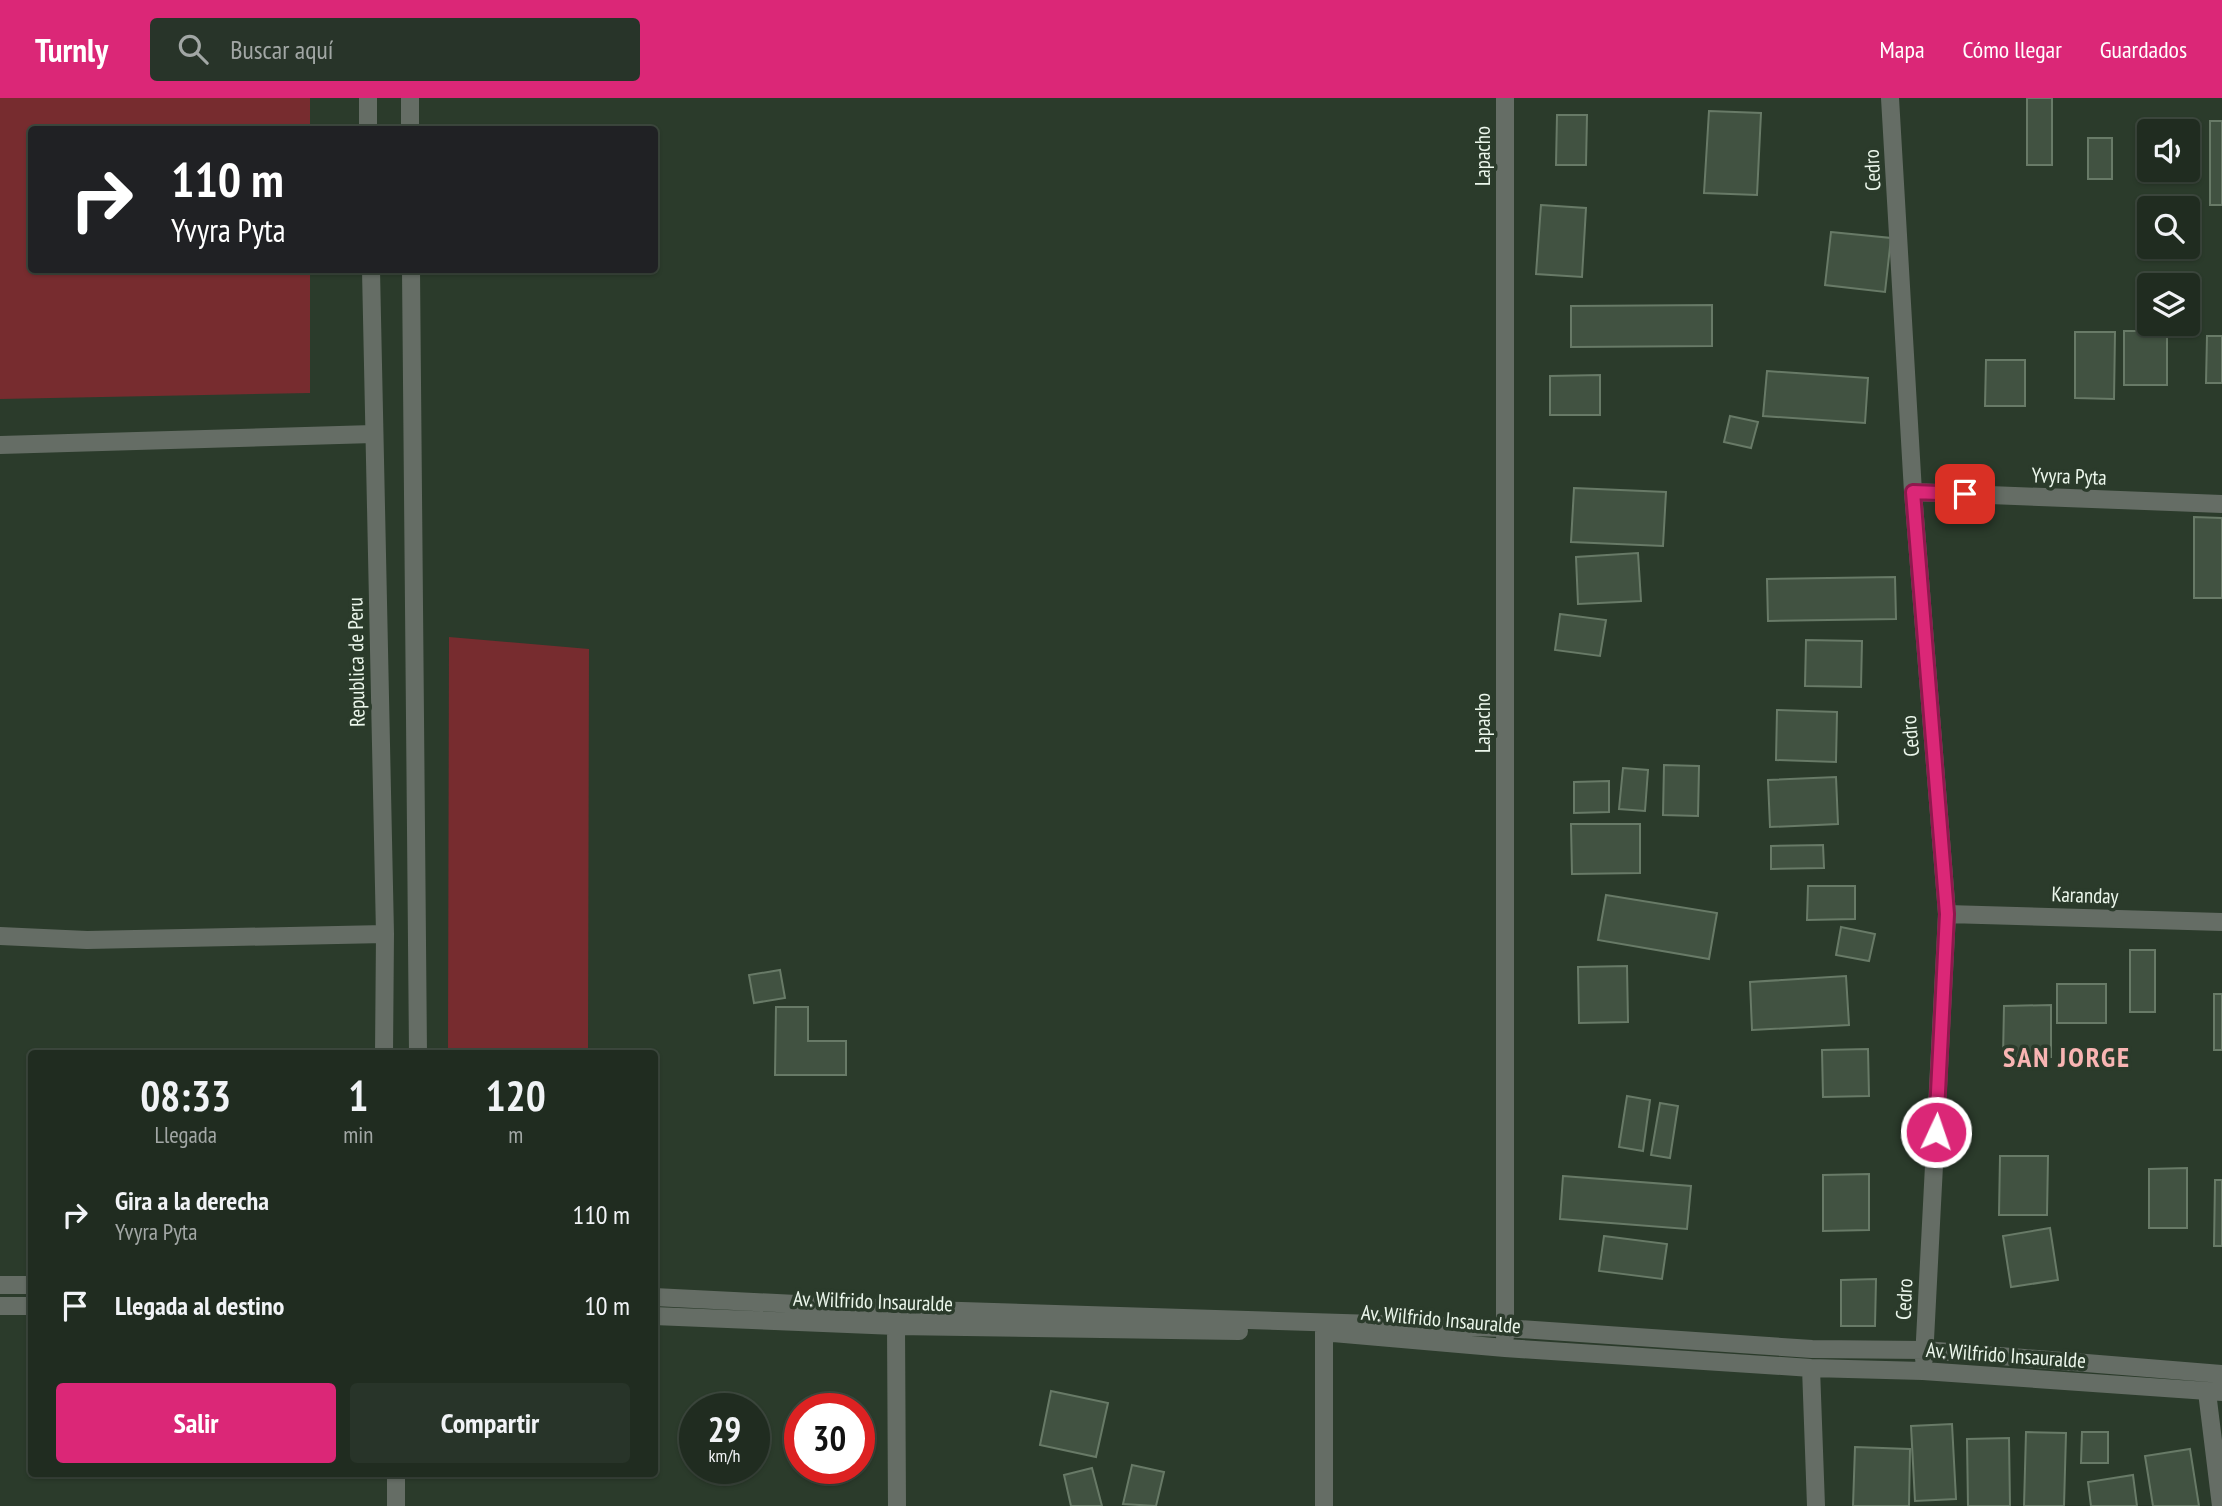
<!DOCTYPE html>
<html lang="es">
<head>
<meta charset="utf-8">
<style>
	:root { --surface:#202c20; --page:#283429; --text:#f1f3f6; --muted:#a2a7a5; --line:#3d483e; --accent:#db2777 }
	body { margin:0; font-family:"PT Sans Narrow",sans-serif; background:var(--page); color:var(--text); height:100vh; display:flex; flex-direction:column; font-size:26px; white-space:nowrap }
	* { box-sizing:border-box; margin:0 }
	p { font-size:23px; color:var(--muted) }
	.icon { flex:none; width:38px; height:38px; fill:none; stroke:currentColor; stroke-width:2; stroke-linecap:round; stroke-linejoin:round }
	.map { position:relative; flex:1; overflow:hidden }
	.side { position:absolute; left:28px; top:952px; width:630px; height:427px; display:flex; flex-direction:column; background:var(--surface); border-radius:7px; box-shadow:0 2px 5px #0004,0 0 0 2px var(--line) }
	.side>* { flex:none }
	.hud { position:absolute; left:28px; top:28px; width:630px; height:147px; border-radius:7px; box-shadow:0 2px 5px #0004,0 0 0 2px var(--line); background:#202124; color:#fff; overflow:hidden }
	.buttons { position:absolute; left:2137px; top:21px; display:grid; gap:14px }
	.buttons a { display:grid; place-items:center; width:63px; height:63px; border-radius:7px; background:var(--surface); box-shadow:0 2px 5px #0004,0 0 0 2px var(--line); font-size:35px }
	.speed { position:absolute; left:679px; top:1295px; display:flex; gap:14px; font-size:35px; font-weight:700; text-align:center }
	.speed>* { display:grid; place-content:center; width:91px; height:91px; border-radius:50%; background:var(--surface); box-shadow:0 2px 5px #0004,0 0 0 2px var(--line); line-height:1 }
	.speed small { font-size:18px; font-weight:400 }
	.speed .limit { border:10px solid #d22; background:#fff; color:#111 }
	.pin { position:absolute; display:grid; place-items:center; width:60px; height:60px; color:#fff; margin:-30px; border-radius:14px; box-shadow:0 4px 10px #0006 }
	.me { position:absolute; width:77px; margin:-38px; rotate:3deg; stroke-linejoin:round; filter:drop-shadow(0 0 5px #0008) }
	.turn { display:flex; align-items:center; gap:24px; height:147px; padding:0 28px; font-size:32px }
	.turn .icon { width:91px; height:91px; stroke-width:2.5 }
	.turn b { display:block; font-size:49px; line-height:60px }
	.eta { display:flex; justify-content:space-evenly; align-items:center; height:119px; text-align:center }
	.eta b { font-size:42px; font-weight:600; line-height:49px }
	.primary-button { display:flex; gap:14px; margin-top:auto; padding:14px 28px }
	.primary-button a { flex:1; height:80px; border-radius:7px; background:var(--accent); color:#fff; font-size:28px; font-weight:600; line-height:80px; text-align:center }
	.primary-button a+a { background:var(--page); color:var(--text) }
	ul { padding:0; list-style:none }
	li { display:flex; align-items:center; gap:21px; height:91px; padding:0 28px }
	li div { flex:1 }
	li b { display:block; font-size:26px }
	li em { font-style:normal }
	header { display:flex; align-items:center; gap:42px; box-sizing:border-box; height:98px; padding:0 35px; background:var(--accent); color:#fff }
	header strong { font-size:33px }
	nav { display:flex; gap:38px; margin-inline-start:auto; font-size:24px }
	.search { width:490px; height:63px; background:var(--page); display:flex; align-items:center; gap:18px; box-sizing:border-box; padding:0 24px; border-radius:7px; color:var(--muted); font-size:26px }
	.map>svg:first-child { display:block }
	.green { fill:#772c2f }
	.building { fill:#415241; stroke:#687a67; stroke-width:2 }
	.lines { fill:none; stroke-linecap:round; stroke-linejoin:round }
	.minor { stroke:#656d65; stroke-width:18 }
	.route-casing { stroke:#8e194d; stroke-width:18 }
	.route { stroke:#db2777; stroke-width:12 }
	.labels { text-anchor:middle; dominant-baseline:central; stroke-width:7; stroke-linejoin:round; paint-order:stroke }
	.street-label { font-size:21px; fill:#ebf6eb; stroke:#2b3b2b }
	.district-label { font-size:28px; font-weight:bold; letter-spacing:2px; fill:#f9b5b3; stroke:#2b3b2b }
</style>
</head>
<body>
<header>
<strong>Turnly</strong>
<div class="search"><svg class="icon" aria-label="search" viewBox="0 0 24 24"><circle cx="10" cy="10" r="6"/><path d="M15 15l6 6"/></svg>Buscar aquí</div>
<nav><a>Mapa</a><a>Cómo llegar</a><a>Guardados</a></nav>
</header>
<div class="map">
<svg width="2222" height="1408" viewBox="0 0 2222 1408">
	<rect width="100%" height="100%" fill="#2b3b2b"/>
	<path class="green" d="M0 0H310V31L32 32V172H310V295L0 301Z
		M449 539 589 551 588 955H448Z"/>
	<path class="building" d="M2027 0H2052V67H2027Z
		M1709 13 1761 15 1757 97 1704 95Z
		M1557 17H1587L1586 67H1556Z
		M2145 20H2188V57V33H2149V57H2145Z
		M2210 23H2222V107H2210Z
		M2088 40H2112V81H2088Z
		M2145 57H2149V72H2166V84H2144Z
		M1541 107 1586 110 1582 179 1536 176Z
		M1831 134 1891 140 1885 194 1825 187Z
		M1712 207V248L1571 249V208Z
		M2124 233H2167V287H2124Z
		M2075 234H2115L2114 301 2075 300Z
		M2207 238H2222V285H2206Z
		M1986 262H2025V308H1985Z
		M1767 273 1868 280 1865 325 1763 318Z
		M1600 277V317H1550V278Z
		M1730 318 1758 324 1751 350 1724 344Z
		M1574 390 1666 394 1663 448 1571 444Z
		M2194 419 2222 420V500H2194Z
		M1638 455 1641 503 1578 506 1576 459Z
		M1895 479 1896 521 1768 523 1767 481Z
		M1560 516 1606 522 1600 558 1555 552Z
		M1806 542 1862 543 1861 589 1805 588Z
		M1777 612 1837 614 1836 664 1776 662Z
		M1664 667 1699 668 1698 718 1663 717Z
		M1623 670 1648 672 1645 713 1619 711Z
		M1836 679 1838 726 1770 729 1768 682Z
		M1609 683V714L1574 715V684Z
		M1571 726H1640V775L1572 776Z
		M1823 747 1824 770 1771 771V748Z
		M1808 788H1855V821L1807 822Z
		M1606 797 1717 815 1709 861 1598 842Z
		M1841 829 1875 836 1869 863 1836 857Z
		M2130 852H2155V914H2130Z
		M1627 868 1628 924 1579 925 1578 869Z
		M780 872 785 900 754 905 749 877Z
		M1846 878 1849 927 1752 932 1750 884Z
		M2057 886H2106V925H2057Z
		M2214 896H2222V952H2214Z
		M2051 907V959H2003L2004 908Z
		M776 909H808V943H846V977H775Z
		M1868 951 1869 998 1823 999 1822 952Z
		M1627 998 1650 1002 1643 1053 1619 1049Z
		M1660 1005 1678 1008 1670 1060 1651 1057Z
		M2000 1058H2048L2047 1117H1999Z
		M2187 1070V1130H2149V1071Z
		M1869 1076V1132L1823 1133V1077Z
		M1563 1078 1691 1088 1687 1131 1560 1121Z
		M2215 1082H2222V1148H2214Z
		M2050 1130 2058 1182 2011 1189 2003 1138Z
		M1604 1138 1667 1146 1662 1181 1599 1173Z
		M1876 1181 1875 1228H1841V1182Z
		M1051 1293 1108 1305 1096 1359 1040 1347Z
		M1952 1326 1956 1401 1915 1403 1911 1328Z
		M2026 1334 2066 1335 2064 1408H2024Z
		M2082 1334H2108V1365H2081Z
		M2009 1340 2010 1408H1968L1967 1341Z
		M1855 1349 1910 1351 1909 1408H1853Z
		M2190 1351 2199 1408H2153L2145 1358Z
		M1132 1367 1164 1374 1156 1408 1123 1406Z
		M1092 1370 1102 1408H1071L1064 1377Z
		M2133 1377 2137 1408H2091L2088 1384Z"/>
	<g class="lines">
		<path class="minor" d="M368 0V32
			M410 0V32
			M1505 0V1239
			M1890 0 1913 394 1947 816 1924 1261
			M371 172 385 836 384 956
			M411 172 418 956
			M0 347 373 336
			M1913 394 2222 406
			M1947 816 2222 824
			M0 838 87 842 385 836
			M0 1187H32
			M654 1199 897 1211 1505 1230 1812 1251 1925 1252 2222 1276
			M0 1208H32
			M654 1218 896 1228 1239 1233
			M896 1228 897 1408
			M1324 1234V1408
			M1333 1235 1505 1250 1811 1270 1923 1273 2222 1294
			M1811 1270 1816 1408
			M2207 1294 2221 1408
			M396 1408V1376"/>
	</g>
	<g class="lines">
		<defs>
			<path id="route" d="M1936 1034 1947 816 1913 394 1965 396"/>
		</defs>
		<use href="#route" class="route-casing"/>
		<use href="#route" class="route"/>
	</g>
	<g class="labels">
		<g class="street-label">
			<text transform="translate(1482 58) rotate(-90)">Lapacho</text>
			<text transform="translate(1872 72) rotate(-93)">Cedro</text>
			<text transform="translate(2069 378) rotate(2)">Yvyra Pyta</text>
			<text transform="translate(356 564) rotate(-91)">Republica de Peru</text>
			<text transform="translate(1482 625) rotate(-90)">Lapacho</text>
			<text transform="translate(1910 638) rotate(-95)">Cedro</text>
			<text transform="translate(2085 797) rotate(2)">Karanday</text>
			<text transform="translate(1904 1201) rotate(-87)">Cedro</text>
			<text transform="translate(873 1203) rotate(2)">Av. Wilfrido Insauralde</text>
			<text transform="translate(1441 1221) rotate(5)">Av. Wilfrido Insauralde</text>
			<text transform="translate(2006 1257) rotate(4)">Av. Wilfrido Insauralde</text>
		</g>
		<g class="district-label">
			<text x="2067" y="958">SAN JORGE</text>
		</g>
	</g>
</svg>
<div class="buttons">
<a><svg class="icon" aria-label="sound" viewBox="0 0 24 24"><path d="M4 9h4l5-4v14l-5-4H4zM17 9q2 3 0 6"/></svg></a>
<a><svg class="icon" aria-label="search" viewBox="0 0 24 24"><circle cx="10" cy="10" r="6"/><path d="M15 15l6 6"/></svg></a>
<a><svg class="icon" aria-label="layers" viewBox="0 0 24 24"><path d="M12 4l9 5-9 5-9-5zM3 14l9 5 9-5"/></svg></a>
</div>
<div class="speed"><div>29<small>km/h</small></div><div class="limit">30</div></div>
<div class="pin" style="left:1965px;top:396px;background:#d93025"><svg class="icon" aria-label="arrive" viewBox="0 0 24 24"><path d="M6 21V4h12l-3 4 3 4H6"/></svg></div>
<svg class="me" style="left:1936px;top:1034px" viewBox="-20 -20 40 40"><circle r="17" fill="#db2777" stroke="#fff" stroke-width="3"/><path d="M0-11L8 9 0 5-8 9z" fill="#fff"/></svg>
<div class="hud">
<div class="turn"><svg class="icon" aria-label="right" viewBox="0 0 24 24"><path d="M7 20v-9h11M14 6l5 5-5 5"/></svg><div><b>110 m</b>Yvyra Pyta</div></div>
</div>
<section class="side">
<div class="eta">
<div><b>08:33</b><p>Llegada</p></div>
<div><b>1</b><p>min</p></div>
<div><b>120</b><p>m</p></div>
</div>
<ul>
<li><svg class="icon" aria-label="right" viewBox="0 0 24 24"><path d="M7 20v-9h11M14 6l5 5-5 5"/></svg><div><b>Gira a la derecha</b><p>Yvyra Pyta</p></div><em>110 m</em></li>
<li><svg class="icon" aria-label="arrive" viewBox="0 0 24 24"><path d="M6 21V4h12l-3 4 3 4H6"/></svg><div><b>Llegada al destino</b></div><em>10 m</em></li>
</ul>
<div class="primary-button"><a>Salir</a><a>Compartir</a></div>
</section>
</div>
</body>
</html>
